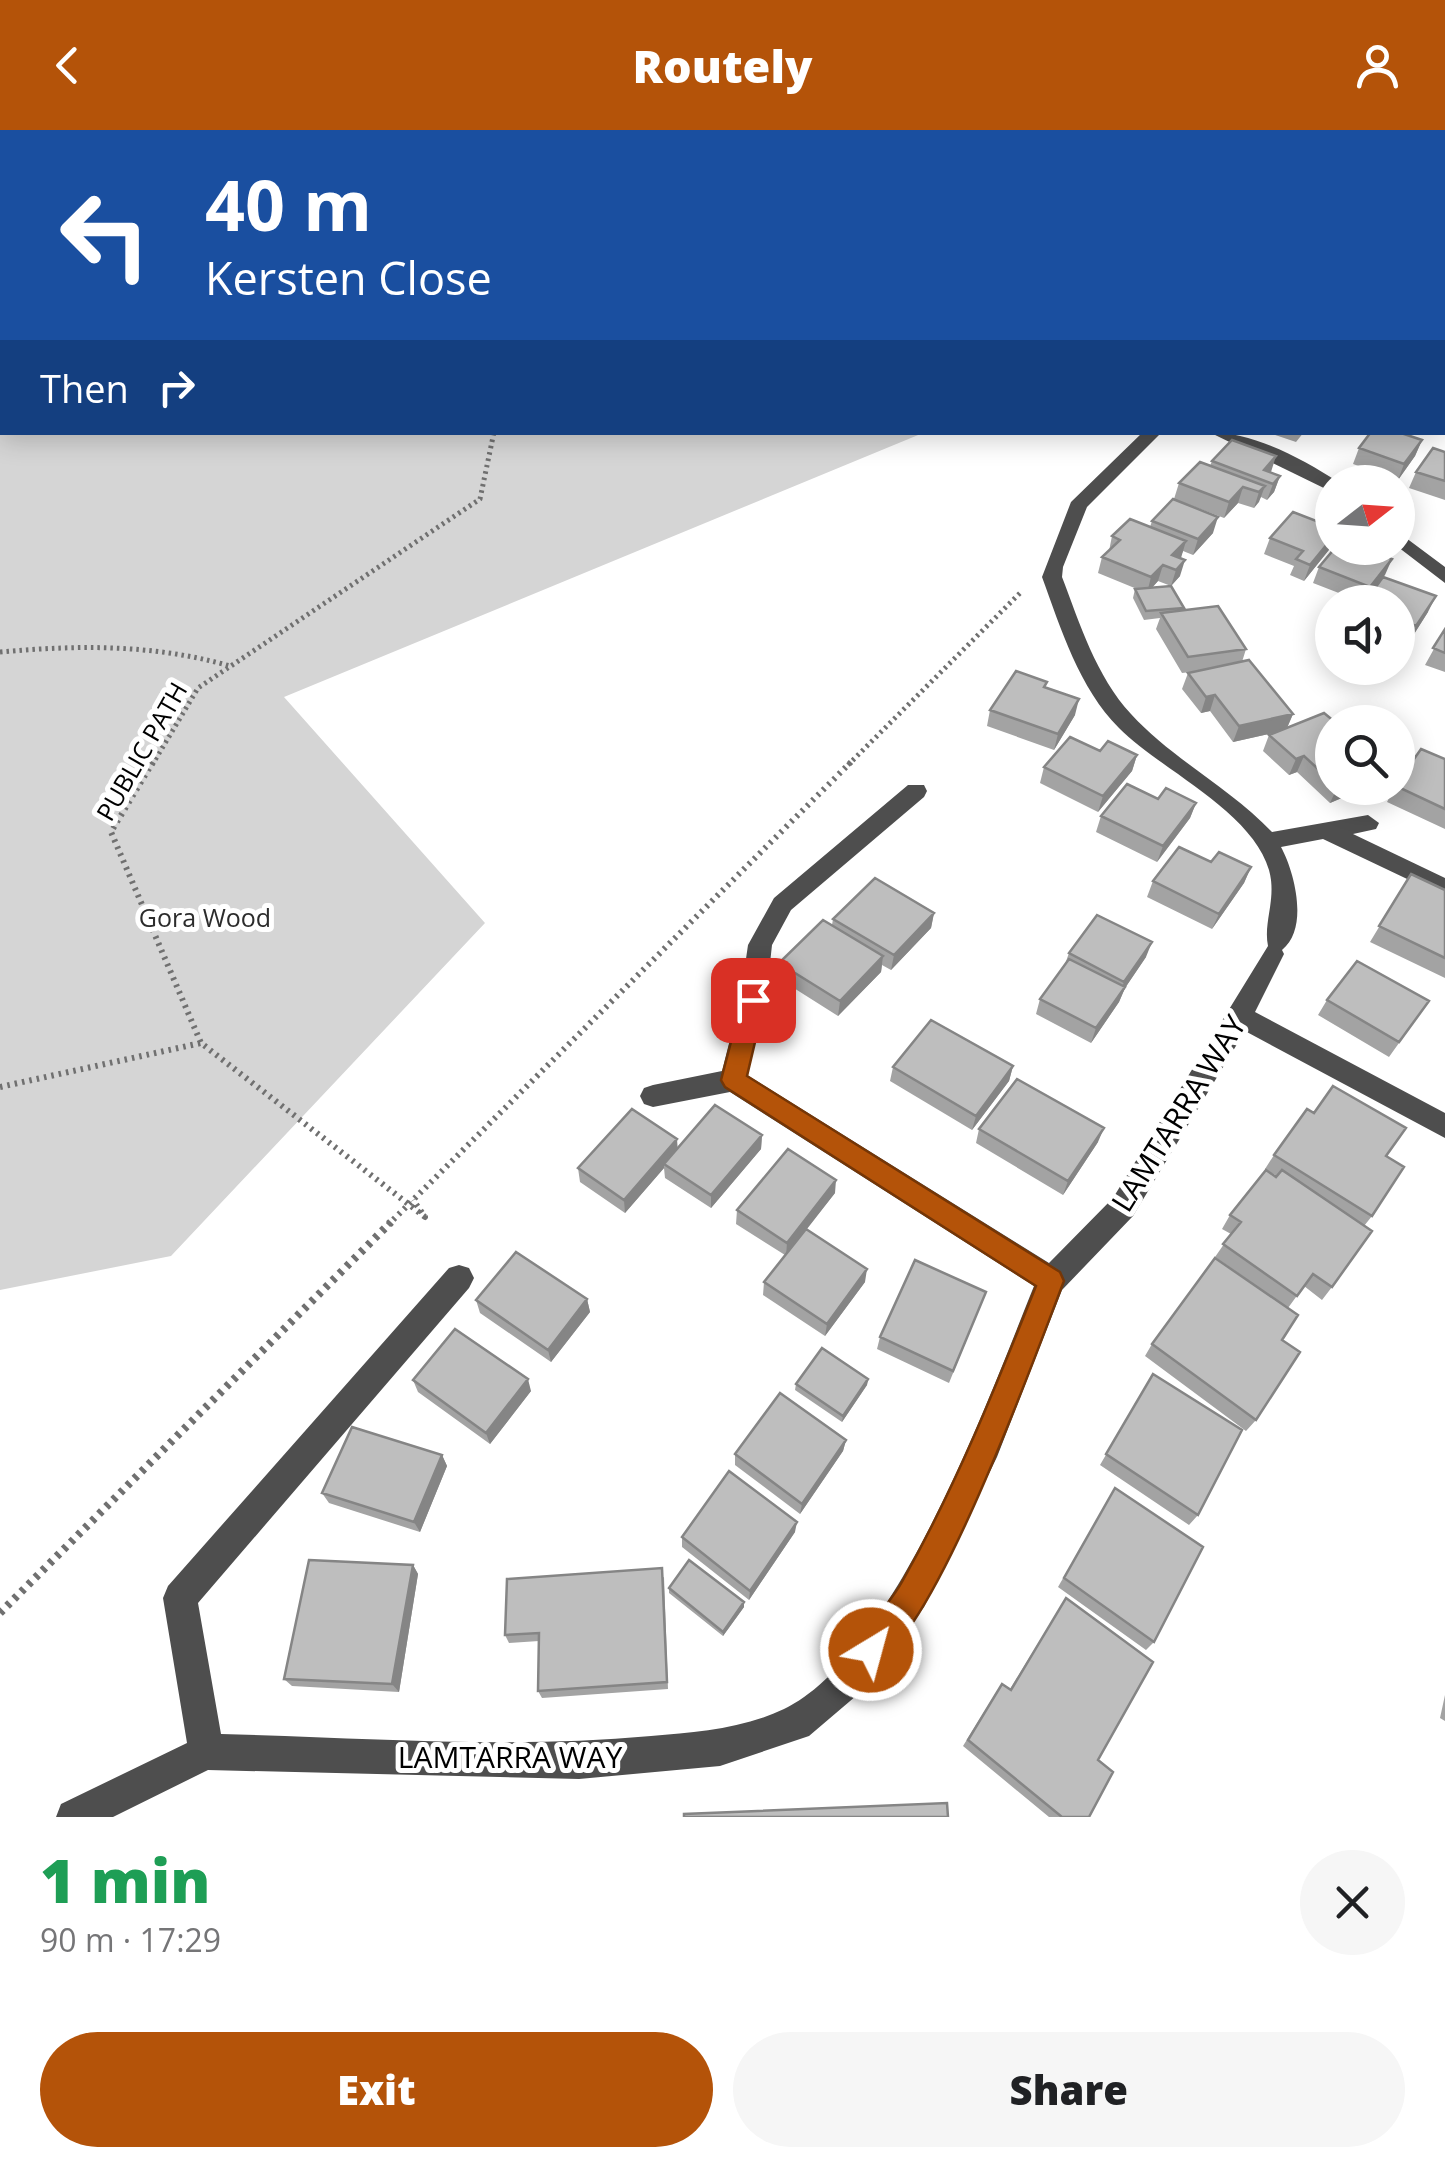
<!DOCTYPE html>
<html lang="en">
<head>
<meta charset="utf-8">
<style>
	:root { --surface:#fff; --page:#f6f6f6; --text:#202124; --muted:#757577; --accent:#b45309 }
	body { margin:0; font-family:"Open Sans",sans-serif; background:var(--page); color:var(--text); height:100vh; display:flex; flex-direction:column; font-size:38px; white-space:nowrap }
	* { box-sizing:border-box; margin:0 }
	p { font-size:32px; color:var(--muted) }
	.icon { flex:none; width:55px; height:55px; fill:none; stroke:currentColor; stroke-width:2; stroke-linecap:round; stroke-linejoin:round }
	.map { position:relative; height:1687px; overflow:hidden }
	.panel { display:flex; flex-direction:column; background:var(--surface); flex:1 }
	.panel>* { flex:none }
	.top-card { position:absolute; left:0px; top:0px; width:1445px; height:305px; box-shadow:0 5px 25px #0003; background:#1a4fa0; color:#fff; overflow:hidden }
	.needle { width:65px; rotate:73deg }
	.buttons { position:absolute; left:1315px; top:335px; display:grid; gap:20px }
	.buttons a { display:grid; place-items:center; width:100px; height:100px; border-radius:50%; background:var(--surface); box-shadow:0 5px 25px #0003; font-size:50px }
	.pin { position:absolute; display:grid; place-items:center; width:85px; height:85px; color:#fff; margin:-42px; border-radius:20px; box-shadow:0 5px 15px #0006 }
	.me { position:absolute; width:110px; margin:-55px; rotate:37deg; stroke-linejoin:round; filter:drop-shadow(0 0 8px #0008) }
	.turn { display:flex; align-items:center; gap:35px; height:210px; padding:0 40px; font-size:45px }
	.turn .icon { width:130px; height:130px; stroke-width:2.5 }
	.turn b { display:block; font-size:70px; line-height:85px }
	.then { display:flex; align-items:center; height:95px; padding:0 40px; background:#0003; gap:20px; font-size:38px }
	.round { display:grid; place-items:center; flex:none; width:105px; height:105px; border-radius:52px; background:var(--page) }
	.summary { display:flex; align-items:center; justify-content:space-between; height:170px; padding:0 40px }
	h1 { font-size:60px; font-weight:800; line-height:75px; color:#1e9e55 }
	.button { display:flex; gap:20px; margin-top:auto; padding:20px 40px }
	.button a { flex:1; height:115px; border-radius:60px; background:var(--accent); color:#fff; font-size:40px; font-weight:800; line-height:115px; text-align:center }
	.button a+a { background:var(--page); color:var(--text) }
	header { display:flex; justify-content:space-between; align-items:center; height:130px; padding:0 40px; background:var(--accent); color:#fff; font-size:45px; font-weight:800 }
	.map>svg:first-child { display:block }
	.green { fill:#d5d5d5 }
	.lines { fill:none; stroke-linecap:round; stroke-linejoin:round }
	.path-far3 { stroke:#707070; stroke-width:4; stroke-dasharray:1 2.5; stroke-linecap:butt }
	.path-far2 { stroke:#707070; stroke-width:5; stroke-dasharray:2.5 4; stroke-linecap:butt }
	.path-far1 { stroke:#707070; stroke-width:6; stroke-dasharray:2.5 5; stroke-linecap:butt }
	.path { stroke:#707070; stroke-width:8; stroke-dasharray:4 6; stroke-linecap:butt }
	.minor { fill:#4e4e4e; fill-rule:evenodd }
	.wall { fill:#a3a3a3 }
	.shaded-wall { fill:#858585 }
	.building { fill:#bebebe; stroke:#858585; stroke-width:2.5 }
	.route { fill:#b45309; stroke:#753606; stroke-width:2.5 }
	.labels { text-anchor:middle; dominant-baseline:central; stroke-width:10; stroke-linejoin:round; paint-order:stroke }
	.street-label { font-size:25px; fill:#000; stroke:#fff }
	.park-label { font-size:25px; fill:#2c2c2c; stroke:#fff }
	.near-street-label { font-size:30px; fill:#000; stroke:#fff }
</style>
</head>
<body>
<header><svg class="icon" aria-label="back" viewBox="0 0 24 24"><path d="M15 5l-7 7 7 7"/></svg>Routely<svg class="icon" aria-label="person" viewBox="0 0 24 24"><circle cx="12" cy="8" r="4"/><path d="M4 21q1-7 8-7t8 7"/></svg></header>
<div class="map">
<svg width="1445" height="1687" viewBox="0 0 1445 1687">
	<rect width="100%" height="100%" fill="#fff"/>
	<path class="green" d="M71 0H620L622 2H72Z
		M0 224 2 302 923 303 284 567 485 793 171 1126 0 1160Z"/>
	<g class="lines">
		<path class="path-far3" d="M56 0 60 2"/>
		<path class="path-far2" d="M0 522C78 515 154 514 230 536
			M152 635 198 558 480 369 494 302
			M848 635 1020 463"/>
		<path class="path-far1" d="M153 632 111 702 201 913 425 1087 413 1070
			M0 957 201 913
			M388 1095 851 632"/>
		<path class="path" d="M0 1483 391 1092"/>
		<path class="minor" d="M1008 0H1030L1032 2H1010Z
			M1445 10V20L1442 21V11Z
			M1442 40H1445V48H1442Z
			M1143 302H1162L1087 377 1063 437 1062 447C1080 494 1096 546 1131 584 1172 629 1229 657 1272 702L1368 685 1379 693 1376 699 1353 704 1445 748V767L1323 709 1281 717C1295 743 1309 799 1282 820L1284 824 1255 882 1445 983V1008L1245 901 1133 1086 1062 1160 997 1327 924 1477 863 1560 809 1606 720 1636 579 1649 208 1640 113 1687H56L61 1674 187 1613 163 1468 168 1456 449 1138 459 1135 469 1138 474 1148 469 1158 198 1473 221 1604C364 1608 509 1619 651 1606 696 1602 742 1599 784 1579 895 1526 989 1268 1034 1156L730 962 653 977 644 974 640 966 644 958 653 955 722 941 740 870 748 815 774 768 908 655H924L927 661 924 667 791 780 772 815 766 870 747 945 1049 1133 1113 1068 1268 816C1263 792 1277 769 1269 740 1252 681 1161 640 1119 598 1079 558 1061 499 1042 447L1071 372Z
			M1209 302C1252 302 1302 328 1338 352H1332V362Z
			M1398 402 1445 437V453L1398 417Z"/>
	</g>
	<path class="wall" d="M757 0H786L782 2Z
		M1349 0H1403L1401 2 1396 1V2H1349Z
		M1445 66V130L1442 129V68Z
		M1445 133V158L1442 157V135Z
		M1266 302H1304L1296 312Z
		M1422 310 1415 326 1398 350 1353 334 1359 318Z
		M1445 322V370L1409 358 1416 342Z
		M1212 331 1280 346 1274 362 1267 370 1261 367 1254 378 1238 373 1224 388 1174 369 1179 353 1210 336Z
		M1152 391 1213 403 1193 425 1183 421 1180 428V446L1171 456 1158 451 1152 458 1184 478 1183 480 1246 519 1242 532 1293 584 1287 598 1332 592V658H1365L1330 673 1297 642 1289 645 1263 621 1269 605 1278 602 1233 612 1210 581 1201 583 1182 559 1188 543 1199 541 1182 543 1156 499 1160 488 1144 490 1133 468 1135 459H1137L1098 443 1102 427 1109 421 1112 406 1150 397Z
		M1332 397V416L1304 451 1290 445 1294 436 1264 424 1270 408Z
		M1319 437 1384 447 1428 482 1409 512 1398 508V472L1379 453 1364 472H1362L1313 453Z
		M1445 499V542L1425 535Z
		M990 580 1075 585 1054 620 987 596Z
		M1100 621 1137 625 1132 641 1098 682 1040 653 1044 637Z
		M1445 629V699L1387 672 1394 658H1398Z
		M1158 669 1196 673 1190 688 1157 732 1096 702 1101 686Z
		M1211 732 1251 737 1244 753 1212 799 1147 767 1153 751Z
		M1411 744 1445 760V848L1370 812Z
		M934 783 931 798 891 840 882 835 881 842 838 886 778 848 779 833 832 795 833 789Z
		M1069 823 1146 827 1125 858 1119 872 1091 913 1036 884 1040 869 1065 834Z
		M1327 870 1429 871 1389 927 1318 885Z
		M1013 936 1009 951 972 1000 890 951 893 937Z
		M979 999 1098 1012 1063 1065 976 1013Z
		M762 1005 761 1019 711 1078 665 1048 664 1038 625 1083 580 1052 578 1038Z
		M1274 1025 1386 1026 1372 1086 1364 1096 1332 1157 1322 1170 1304 1156 1288 1178 1282 1210 1256 1290 1246 1301 1145 1226 1152 1214 1251 1152 1215 1127 1231 1104 1222 1099 1230 1085 1277 1046 1265 1039Z
		M835 1063 806 1099 865 1152 825 1206 763 1165 764 1152 785 1125 736 1094 737 1080Z
		M986 1162 949 1253 877 1219 880 1207Z
		M587 1169 590 1182 551 1232 480 1183 476 1170Z
		M1153 1244 1198 1385 1189 1395 1100 1335Z
		M868 1249 867 1255 842 1292 795 1260 796 1254Z
		M413 1250 531 1261 490 1314 418 1262Z
		M846 1310 843 1321 800 1384 735 1335V1324Z
		M442 1325 447 1336 420 1402 329 1373 322 1363Z
		M1115 1358 1154 1512 1146 1520 1058 1457Z
		M795 1402 749 1470 682 1417V1407Z
		M413 1435 418 1444 399 1562 292 1556 284 1549Z
		M664 1447 668 1559 542 1568 538 1561 539 1511 509 1513 505 1505Z
		M669 1458 744 1477 723 1506 669 1463Z
		M1066 1468 1098 1630 1089 1687H1049L963 1616 997 1561 1010 1559Z
		M1445 1565V1591L1440 1588Z"/>
	<path class="shaded-wall" d="M730 0H750L746 2H730Z
		M1422 310 1415 326 1398 350 1404 334Z
		M1276 326 1271 342 1264 340Z
		M1280 346 1274 362 1267 370 1273 354Z
		M1265 356 1259 372 1254 378 1259 362Z
		M1243 357 1238 373 1224 388 1229 372Z
		M1218 387 1213 403 1193 425 1198 409Z
		M1332 408V416L1304 451 1310 435Z
		M1186 411 1181 428 1172 425Z
		M1392 429 1385 445 1363 472 1370 457Z
		M1185 430 1180 446 1171 456 1176 440Z
		M1163 435 1158 451 1147 463 1151 447Z
		M1436 466 1428 482 1409 512 1416 496Z
		M1215 565 1210 581 1201 583 1206 567Z
		M1079 569 1075 585 1054 620 1058 604Z
		M1293 584 1286 600 1233 612 1239 596Z
		M1137 625 1132 641 1098 682 1103 666Z
		M1304 626 1297 642 1289 645 1296 629Z
		M1337 658H1365L1330 673Z
		M1196 673 1190 688 1157 732 1163 716Z
		M1251 737 1244 753 1212 799 1219 784Z
		M934 783 931 798 891 840 894 825Z
		M1152 812 1146 827 1125 858 1119 872 1091 913 1096 898 1119 866 1124 852Z
		M883 826 881 842 838 886 840 871Z
		M1013 936 1009 951 972 1000 976 986Z
		M1104 998 1098 1012 1063 1065 1068 1051Z
		M762 1005 761 1019 711 1078V1065Z
		M677 1009 678 1023 664 1034V1038L625 1083 624 1070Z
		M836 1050 835 1063 786 1126 787 1113Z
		M867 1139 865 1152 825 1206 827 1194Z
		M587 1169 590 1182 551 1232 548 1220Z
		M528 1249 531 1261 490 1314 486 1303Z
		M868 1249 867 1255 842 1292 843 1286Z
		M846 1310 843 1321 800 1384 802 1374Z
		M442 1325 447 1336 420 1402 414 1392Z
		M797 1392 795 1402 749 1470 750 1461Z
		M413 1435 418 1444 399 1562 392 1554Z
		M744 1472V1477L723 1506V1502Z"/>
	<path class="building" d="M685 0H724L732 2H681Z
		M925 0H986L982 2H933Z
		M1371 0H1392L1389 2Z
		M1445 66V86H1442V68Z
		M1442 90H1445V113H1442Z
		M1371 302H1398L1422 310 1404 334 1359 318Z
		M1232 310 1276 326 1264 340 1280 346 1273 354 1212 331Z
		M1433 318 1445 322V351L1416 342Z
		M1200 332 1265 356 1259 362 1243 357 1229 372 1179 353Z
		M1173 369 1218 387 1198 409 1152 391Z
		M1293 382 1332 397V408L1310 435 1296 429 1303 421 1270 408Z
		M1130 389 1186 411 1172 425 1185 430 1176 440 1163 435 1151 447 1102 427 1120 410 1112 406Z
		M1335 418H1362L1392 429 1370 457 1319 437Z
		M1383 447 1436 466 1416 496 1398 489V472H1365Z
		M1171 456 1184 478 1146 481 1135 459Z
		M1218 476 1246 519 1188 527 1161 483Z
		M1445 499V523L1433 518Z
		M1249 530 1293 584 1239 596 1215 565 1206 567 1188 543Z
		M1016 541 1047 552 1044 557 1079 569 1058 604 990 580Z
		M1324 583 1335 592H1332V652L1304 626 1296 629 1269 605Z
		M1070 607 1100 621 1108 611 1137 625 1103 666 1044 637Z
		M1421 619 1445 629V679L1398 657V652Z
		M1127 654 1158 669 1166 658 1196 673 1163 716 1101 686Z
		M1179 717 1211 732 1219 722 1251 737 1219 784 1153 751Z
		M1411 744 1445 760V828L1379 796Z
		M875 748 934 783 894 825 833 789Z
		M1097 785 1152 812 1124 852 1069 823Z
		M823 790 883 826 840 871 779 833Z
		M1069 829 1125 857 1096 898 1040 869Z
		M1357 831 1429 871 1399 912 1327 870Z
		M931 890 1013 936 976 986 893 937Z
		M1017 949 1104 998 1068 1051 979 999Z
		M1333 956 1406 998 1386 1026 1404 1037 1372 1086 1274 1025 1307 979 1314 983Z
		M715 975 762 1005 711 1065 664 1034Z
		M632 979 677 1009 624 1070 578 1038Z
		M788 1019 836 1050 787 1113 737 1080Z
		M1266 1040 1276 1047 1282 1040 1372 1101 1332 1157 1313 1144 1297 1166 1223 1114 1241 1092 1230 1085Z
		M806 1099 867 1139 827 1194 764 1152Z
		M516 1122 587 1169 548 1220 476 1170Z
		M1215 1128 1298 1185 1282 1210 1300 1222 1256 1290 1152 1214Z
		M915 1130 986 1162 953 1241 880 1207Z
		M455 1199 528 1249 486 1303 413 1250Z
		M822 1218 868 1249 843 1286 796 1254Z
		M1153 1244 1242 1300 1198 1385 1106 1324Z
		M780 1263 846 1310 802 1374 735 1324Z
		M352 1297 442 1325 414 1392 322 1363Z
		M729 1341 797 1392 750 1461 682 1407Z
		M1115 1358 1203 1417 1154 1512 1064 1448Z
		M309 1430 413 1435 392 1554 284 1549Z
		M689 1430 744 1472 723 1502 669 1458Z
		M662 1438 667 1552 538 1561 539 1503 505 1505 507 1449Z
		M1066 1468 1153 1532 1098 1630 1113 1642 1089 1687H1062L968 1610 1002 1554 1011 1560Z
		M947 1673 948 1687H684V1684Z"/>
	<path class="route" d="M753 861 765 870 747 946 1060 1142 1064 1151C1036 1223 934 1510 871 1536L860 1531 856 1520C866 1494 890 1475 903 1450 956 1356 996 1256 1036 1156L725 957 721 950 742 870Z"/>
	<g class="labels">
		<g class="street-label">
			<text transform="translate(141 621) rotate(-60)">PUBLIC PATH</text>
		</g>
		<g class="park-label">
			<text x="205" y="787">Gora Wood</text>
		</g>
		<g class="near-street-label">
			<text transform="translate(1178 983) rotate(-58)">LAMTARRA WAY</text>
			<text x="510" y="1626">LAMTARRA WAY</text>
		</g>
	</g>
</svg>
<div class="buttons">
<a><svg class="needle" viewBox="-14 -14 28 28"><path d="M0-13l5 13h-10z" fill="#e53935"/><path d="M0 13l5-13h-10z" fill="#757577"/></svg></a>
<a><svg class="icon" aria-label="sound" viewBox="0 0 24 24"><path d="M4 9h4l5-4v14l-5-4H4zM17 9q2 3 0 6"/></svg></a>
<a><svg class="icon" aria-label="search" viewBox="0 0 24 24"><circle cx="10" cy="10" r="6"/><path d="M15 15l6 6"/></svg></a>
</div>
<div class="pin" style="left:753px;top:870px;background:#d93025"><svg class="icon" aria-label="arrive" viewBox="0 0 24 24"><path d="M6 21V4h12l-3 4 3 4H6"/></svg></div>
<svg class="me" style="left:871px;top:1520px" viewBox="-20 -20 40 40"><circle r="17" fill="#b45309" stroke="#fff" stroke-width="3"/><path d="M0-11L8 9 0 5-8 9z" fill="#fff"/></svg>
<div class="top-card">
<div class="turn"><svg class="icon" aria-label="left" viewBox="0 0 24 24"><path d="M17 20v-9H6M10 6l-5 5 5 5"/></svg><div><b>40 m</b>Kersten Close</div></div>
<div class="then">Then<svg class="icon" aria-label="right" viewBox="0 0 24 24"><path d="M7 20v-9h11M14 6l5 5-5 5"/></svg></div>
</div>
</div>
<section class="panel">
<div class="summary"><div><h1>1 min</h1><p>90 m · 17:29</p></div><a class="round"><svg class="icon" aria-label="close" viewBox="0 0 24 24"><path d="M6 6l12 12M18 6L6 18"/></svg></a></div>
<div class="button"><a>Exit</a><a>Share</a></div>
</section>
</body>
</html>
